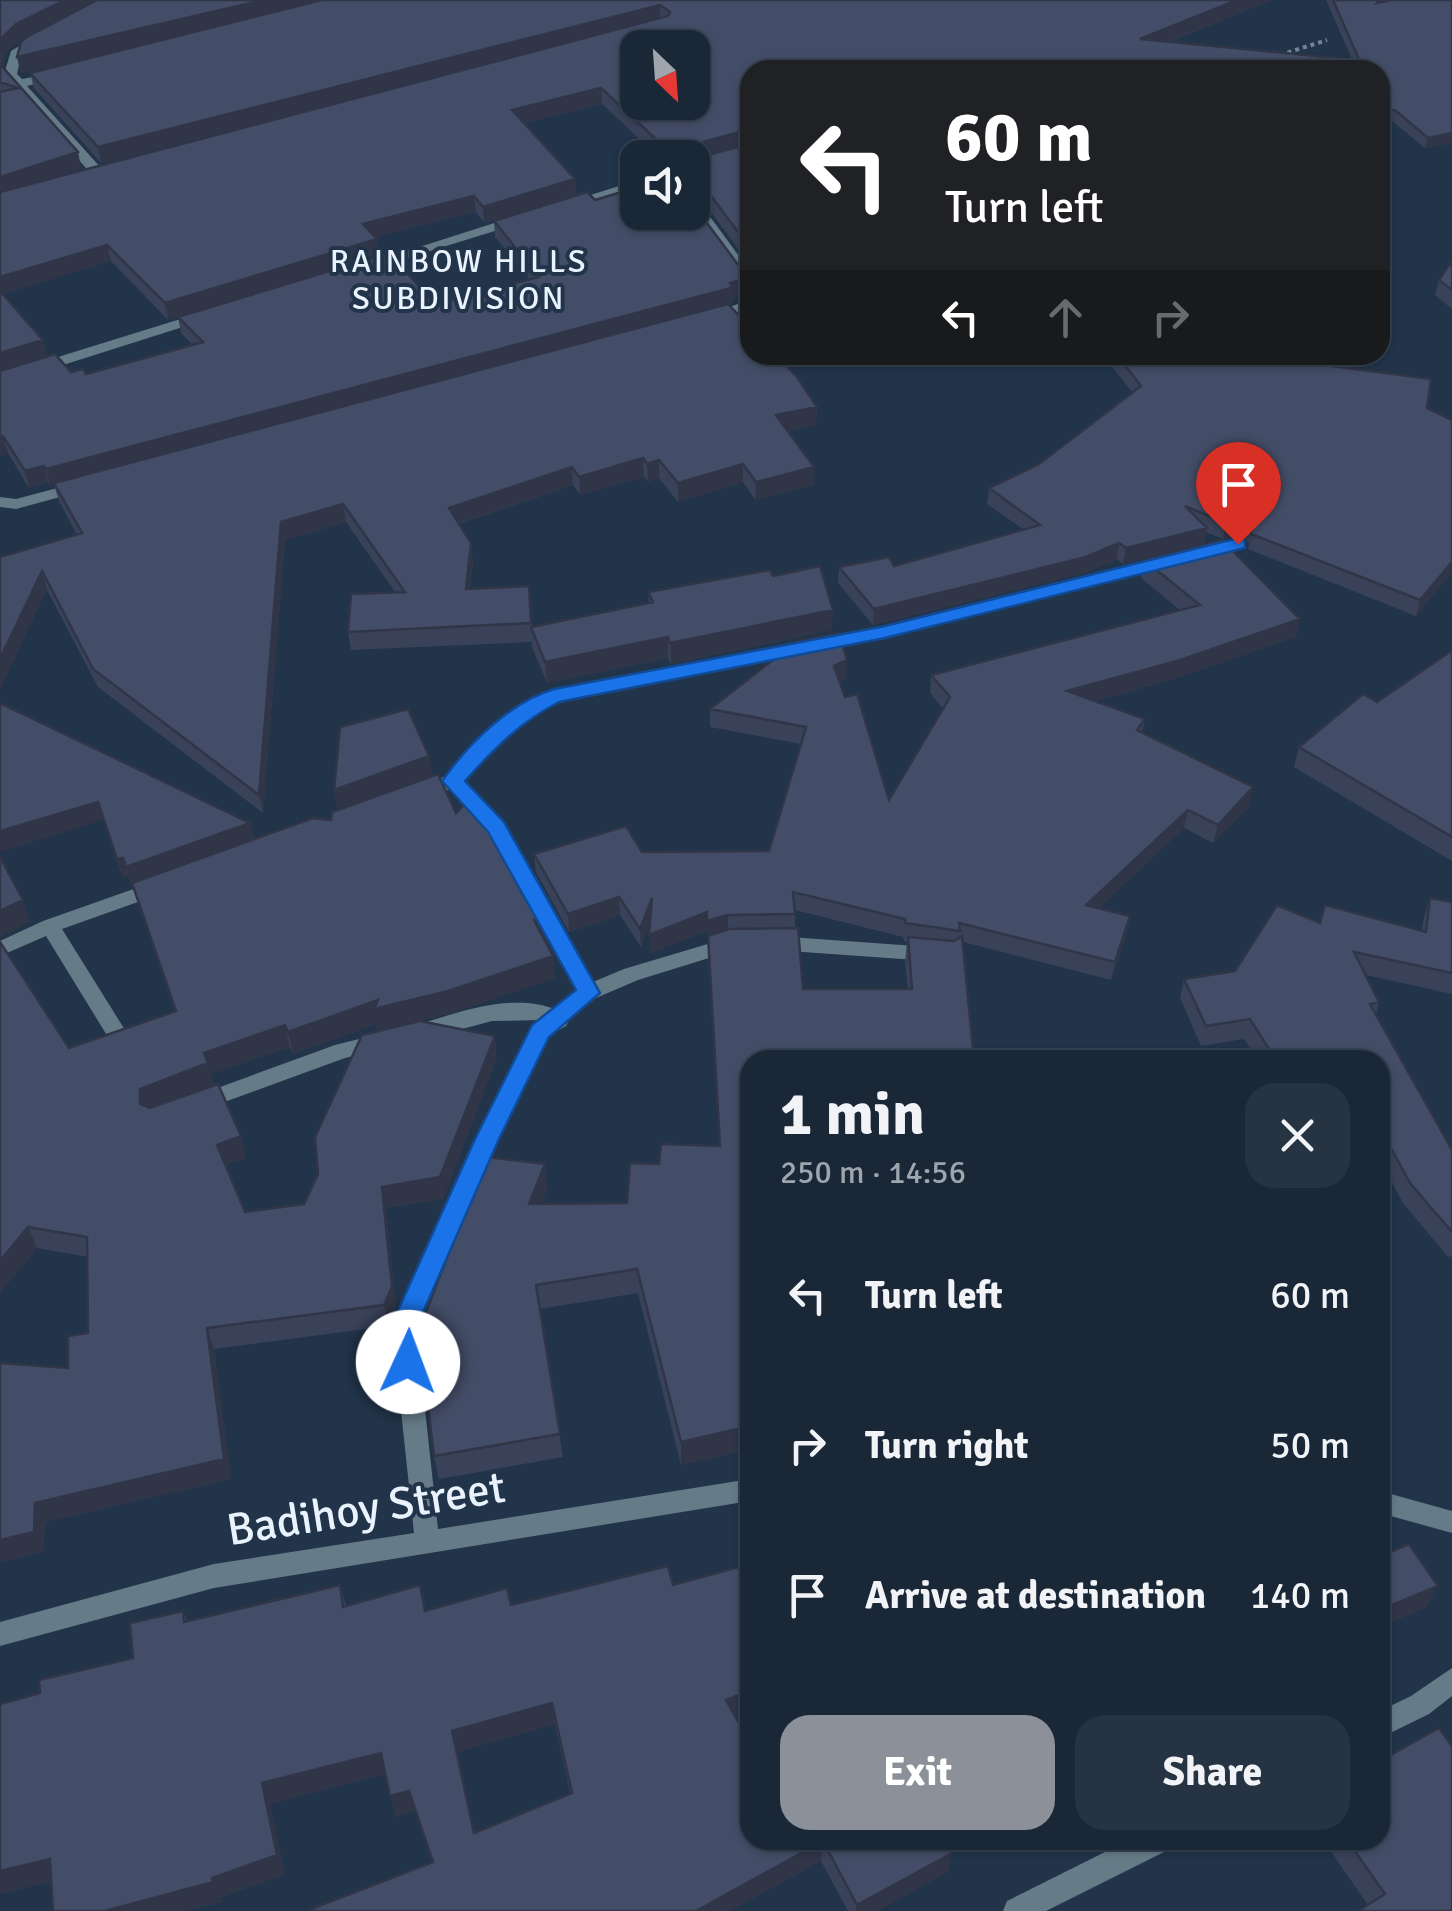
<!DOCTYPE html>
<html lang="en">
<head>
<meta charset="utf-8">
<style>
	:root { --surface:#192737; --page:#263342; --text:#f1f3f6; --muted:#9fa5ad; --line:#374452; --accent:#8c9099 }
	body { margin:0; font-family:Signika,sans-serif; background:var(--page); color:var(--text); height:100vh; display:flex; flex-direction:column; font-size:38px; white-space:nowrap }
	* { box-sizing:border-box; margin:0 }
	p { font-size:32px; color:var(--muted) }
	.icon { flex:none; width:55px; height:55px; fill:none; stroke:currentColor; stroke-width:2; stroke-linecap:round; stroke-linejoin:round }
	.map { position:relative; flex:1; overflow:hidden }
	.side { position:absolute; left:740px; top:1050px; width:650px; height:800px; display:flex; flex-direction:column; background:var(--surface); border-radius:30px; box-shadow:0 2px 8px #0004,0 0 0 2px var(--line) }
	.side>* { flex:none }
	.guide { position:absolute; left:740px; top:60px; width:650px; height:305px; border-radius:30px; box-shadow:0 2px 8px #0004,0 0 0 2px var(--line); background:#202124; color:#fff; overflow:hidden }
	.needle { width:65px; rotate:155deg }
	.buttons { position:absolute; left:620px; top:30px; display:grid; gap:20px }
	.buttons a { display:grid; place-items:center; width:90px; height:90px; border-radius:20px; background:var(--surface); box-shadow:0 2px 8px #0004,0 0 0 2px var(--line); font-size:50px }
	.pin { position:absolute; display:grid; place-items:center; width:85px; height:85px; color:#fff; margin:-102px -42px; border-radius:50% 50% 50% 0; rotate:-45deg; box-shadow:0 0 10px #0007 }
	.pin .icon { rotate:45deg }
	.me { position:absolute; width:110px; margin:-55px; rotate:2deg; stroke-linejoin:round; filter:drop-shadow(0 0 8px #0008) }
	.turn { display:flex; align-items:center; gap:35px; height:210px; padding:0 40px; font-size:45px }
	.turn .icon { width:130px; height:130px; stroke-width:2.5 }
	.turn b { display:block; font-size:70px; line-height:85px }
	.lanes { display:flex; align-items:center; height:95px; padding:0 40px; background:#0003; justify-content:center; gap:50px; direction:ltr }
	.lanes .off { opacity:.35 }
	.round { display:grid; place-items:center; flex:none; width:105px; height:105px; border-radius:30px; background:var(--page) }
	.overview { display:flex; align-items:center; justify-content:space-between; height:170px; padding:0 40px }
	h1 { font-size:60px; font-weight:700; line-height:75px }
	.action { display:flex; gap:20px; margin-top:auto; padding:20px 40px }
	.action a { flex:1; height:115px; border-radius:30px; background:var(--accent); color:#fff; font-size:40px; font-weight:700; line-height:115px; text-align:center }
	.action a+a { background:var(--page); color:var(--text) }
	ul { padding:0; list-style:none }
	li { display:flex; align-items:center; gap:30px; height:150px; padding:0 40px }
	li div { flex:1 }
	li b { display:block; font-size:38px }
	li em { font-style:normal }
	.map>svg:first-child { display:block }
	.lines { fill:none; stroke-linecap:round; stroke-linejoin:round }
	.path { stroke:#768595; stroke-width:4; stroke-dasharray:4 4; stroke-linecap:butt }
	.street { fill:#657c88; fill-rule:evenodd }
	.wall { fill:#3a4259; fill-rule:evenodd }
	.shaded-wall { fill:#303648 }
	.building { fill:#444d67; stroke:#303648; stroke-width:2.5; fill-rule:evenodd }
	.route { fill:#1a73e8; stroke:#114b97; stroke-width:2.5 }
	.labels { text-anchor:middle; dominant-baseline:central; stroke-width:8; stroke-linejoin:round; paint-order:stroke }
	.far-neighbourhood-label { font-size:32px; letter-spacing:2.5px; fill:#e9f2fd; stroke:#213449 }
	.near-street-label { font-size:45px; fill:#e9f2fd; stroke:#213449 }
</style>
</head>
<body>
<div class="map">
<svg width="1452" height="1911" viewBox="0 0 1452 1911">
	<rect width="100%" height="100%" fill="#213449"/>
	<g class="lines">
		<path class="path" d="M1280 55 1327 40
			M1330 62 1362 63"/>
		<path class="street" d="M36 36 46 39 21 56 17 74 22 79 60 72V78L27 86 102 169V175H92L4 74 11 51Z
			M638 180V188L566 209 559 205Z
			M692 198 697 199 750 271V285L745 284 692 212Z
			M519 215 524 216V222L375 268 363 265Z
			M750 299V308L712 321 705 317Z
			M203 312 208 313V319L0 385V375Z
			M80 482 86 484V490L16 509 0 507V497L16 499Z
			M1238 539 1246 544 1244 548 1201 558 1193 553 1195 549Z
			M1168 555 1174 556V564L885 638 558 701 527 717 464 781 503 822 593 982 624 969 731 937 741 944 738 949 638 980 596 998 569 1020 566 1026 548 1036 498 1139 416 1326 438 1529 750 1479V1501L214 1588 0 1646V1622L214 1564 414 1533 392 1326 476 1139 530 1031 540 1020 492 1021 421 1040 414 1038 411 1032 414 1026C457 1013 510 992 555 1009L578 991 489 831 450 789 417 800 408 794 410 789 446 776 515 709 547 692 885 626Z
			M159 880 169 887 166 892 62 929 125 1030 128 1036 125 1042H111L46 936 0 956V941L43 921Z
			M775 936 930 947 940 954 930 961 775 950 765 943Z
			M383 1033 390 1035 393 1041 390 1047 345 1058 197 1112 190 1110 186 1104 190 1098 335 1045Z
			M1380 1491 1452 1511V1533L1380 1513Z
			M1452 1668V1696L1429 1714 1380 1738V1711L1411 1696Z
			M1129 1840H1172L1168 1850 1046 1911H1003L1007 1901Z"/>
	</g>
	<path class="wall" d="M0 0H1272L1169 42 750 70V265L700 197 692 196V158H660L602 104 524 123 575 179 576 195 484 223 476 212 375 237 379 255 168 320 111 261 2 294 43 340 47 356 71 372 86 374 193 345 181 333 178 317 435 304 530 279 495 237 494 221 595 200 733 299V303L729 305 817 407 816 425 788 431 814 485 755 500 743 482 678 502 659 478 648 482 644 477 580 495 573 485 459 524 473 561 470 589 529 586 532 627 649 603 648 592 773 576 832 630 671 664 668 658 547 683 532 647V642L351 650 348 632 395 592 346 522 285 540 263 813 98 687 47 590 0 557 77 535 59 501 54 485 50 486 48 482 29 488 8 453 0 456ZM61 19 17 57 21 73 163 39 30 73 34 88 101 163 395 88 40 181 81 168 78 152 3 67 5 53 19 40Z
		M1326 0H1387L1386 1 1452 0V143L1425 148 1392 121H1380V70H1346L1348 63 1354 64Z
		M1452 261V309L1435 295 1439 280Z
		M1103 355H1320L1325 365 1427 408 1452 572 1416 616 1248 549 1249 543 1240 536 1223 539 1206 532 1204 544 1123 564 1117 559 1084 573 873 625 838 583 839 567 894 566 1023 529 987 504 989 488 1039 464 1132 392Z
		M1144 560 1300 619 1296 637 1174 679 1095 701 1145 719 1142 733 1249 806 1213 843 1184 828 1099 908 1127 934 1111 980 963 942 974 1060H750V1449L681 1465 638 1293 540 1309 563 1457 439 1479 434 1456 545 1164 547 1189 541 1204 627 1203 659 1164 719 1145 707 931 650 953V923L641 947 620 915 569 932 536 872 534 854 769 851 801 744 710 727V709L847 660 846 678 839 682 889 800 943 709 930 693 931 675 1180 610 1141 578ZM795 910 903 937 904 941 907 942 905 963 908 989H803L795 929Z
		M1452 651V861L1294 767 1299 747 1377 702Z
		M0 703 250 823 254 840 331 820 338 810 334 790 429 756 432 776 456 813 543 917 545 939 555 978 451 1013 378 1031 377 1024 293 1054 290 1047 211 1074 214 1085 241 1136 246 1158 225 1165 245 1212 304 1204 497 1058 443 1199 386 1208 396 1308 388 1326 214 1349 231 1479 45 1522 43 1552 0 1562 68 1368 88 1333V1257L37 1248 0 1293V942L69 1048 175 1012 132 885 128 876 123 878 103 820Z
		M1430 898 1452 902V994L1366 975 1379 1002 1376 1014 1452 1150V1256L1448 1257 1403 1203 1380 1160V1060H1258L1244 1039 1201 1046 1180 998 1184 979 1235 971 1320 923 1422 930 1424 917Z
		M340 1585 346 1606 425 1611 511 1605 673 1585 750 1712 736 1718 750 1840H974L951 1854 948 1872 877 1911H848L821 1861 730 1911H312L432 1862 415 1811 396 1817 385 1774 270 1804 285 1874 222 1897V1902L51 1881 0 1894V1704L40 1693 133 1658 183 1611 188 1621ZM555 1724 570 1793 475 1833 457 1752Z
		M1323 1840H1380L1452 1911 1368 1905Z"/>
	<path class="shaded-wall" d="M65 0H100L19 40 5 53 1 76 0 46 2 38 16 24Z
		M264 0H332L21 73 17 57Z
		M1237 0H1272L1138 54 1140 39Z
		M660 5V20L101 163 98 147Z
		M1336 58 1333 70H1326Z
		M601 88 602 104 513 126 512 110Z
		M749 129V144L692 161V158H688L689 146Z
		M1452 133V143L1425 148 1428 138Z
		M78 152 81 168 0 194V177Z
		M575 179 576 195 484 223 483 207Z
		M474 196 476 212 365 240 363 224Z
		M377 239 379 255 168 320 165 303Z
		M107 245 111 261 0 295V277Z
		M750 277V294L733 299V303L727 305 50 486 46 469Z
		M43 340 47 357 0 371V353Z
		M817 407 816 425 776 433V415Z
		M3 436 8 453 0 456V437Z
		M643 458 644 477 580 495 579 477Z
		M659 460V478L648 482 647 464Z
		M743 464V482L678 502V483Z
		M44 466 48 482 29 488 25 471Z
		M572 467 573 485 451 526 449 508Z
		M814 467V485L755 500 756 482Z
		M343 504 346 522 285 540 263 813 259 795 281 522Z
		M1243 520 1240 536 1223 539 1226 523Z
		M1207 528 1204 544 1123 564 1126 548Z
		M471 543 473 561 468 607 466 589Z
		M1119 543 1117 559 1084 573 873 625 874 609Z
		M1452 562V572L1416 616 1420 600Z
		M42 571 47 590 0 690V659Z
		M833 610 832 630 671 664 670 643Z
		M1300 619 1296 637 1174 679 1064 709 1067 691Z
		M668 637V658L547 683 545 662Z
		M847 660 846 678 833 684 834 666Z
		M429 756 432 777 338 811 334 790Z
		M1253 787 1249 806 1213 843 1218 825Z
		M98 802 103 820 0 852V831Z
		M1188 810 1184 828 1083 923 1086 905Z
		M250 823 254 841 131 885 126 867Z
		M123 858 128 876 123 878 117 859Z
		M619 897 620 915 569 932 568 914Z
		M652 898V916L641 947 640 929Z
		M23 900 31 922 0 937V911Z
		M707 912V931L650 953 649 935Z
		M728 915V933L707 939V921Z
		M1130 916 1127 934 1111 980 1115 962Z
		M543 917 545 939 534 920Z
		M553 956 555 978 451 1013 378 1031 377 1024 293 1054 288 1032 378 1000Z
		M285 1025 290 1047 211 1074 214 1085 147 1110 140 1104V1089L204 1053Z
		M495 1036 497 1058 443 1199 386 1208 396 1308 388 1326 384 1305 382 1187Z
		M241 1136 246 1158 223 1166 217 1145Z
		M545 1164 547 1189 532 1229 529 1204Z
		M28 1227 37 1248 0 1293V1261Z
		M207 1328 214 1349 231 1479 45 1522 43 1552 0 1562V1540Z
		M750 1426V1449L681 1465V1442Z
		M1438 1586 1426 1608 1380 1627V1610Z
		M750 1691V1712L726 1721V1700Z
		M552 1703 555 1724 457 1752 452 1731Z
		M381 1753 387 1774 270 1804 285 1874 222 1897V1902L186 1911H105L212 1878 262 1783Z
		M409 1791 415 1811 396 1817 390 1796Z
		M947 1840H974L951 1854 948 1872 877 1911H856L857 1905Z
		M823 1841 821 1861 730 1911H696Z
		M50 1859 62 1878 0 1894V1871Z"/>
	<path class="building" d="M0 0H65L16 24 2 38 0 46Z
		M97 0H264L17 57 21 42 27 37Z
		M322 0H1237L1140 39 1336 58 1326 70H750V129L689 146 688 156 690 158H676L601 88 512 110 575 179 483 207 474 196 363 224 377 239 165 303 107 245 0 277V192L668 16 670 12 660 5 98 147 30 73ZM638 48H692V102H638Z
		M1333 0H1380L1377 3 1392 0H1452V133L1428 138 1395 110 1380 111V70H1352L1348 63 1361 64Z
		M0 64 78 152 0 177V92L18 88 0 82Z
		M750 144V248L700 181 692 180V159Z
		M638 187V212H692V203L742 270 750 271V277L730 283 733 286 727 289 46 469 44 466 25 471 3 436 0 437V371L55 354 71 372 83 369 86 374 203 342 178 317 389 253 435 304 539 277 494 221 587 192 595 200Z
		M1452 261V290L1439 280Z
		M0 291 43 340 0 353Z
		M728 304 750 327V355H776L797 377 817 407 776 415 814 467 756 482 743 464 678 483 659 460 647 464 643 458 579 477 572 467 449 508 471 543 466 589 529 586 531 623 348 632 351 594 405 592 343 504 281 522 259 795 93 669 42 571 0 659V557L82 533 54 483Z
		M1117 355H1320L1325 365 1431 379 1427 408 1452 420V562L1420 600 1251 534 1253 527 1243 520 1226 523 1185 506 1207 528 1126 548 1119 543 1086 557 874 609 839 567 889 557 894 566 1040 525 989 488 1039 464 1141 386Z
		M1222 540 1300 619 1177 661 1067 691 1145 719 1137 730 1253 787 1218 825 1188 810 1086 905 1130 916 1115 962 959 923 960 931 905 923V919L793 892 795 914 728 915 707 921V912L649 935 652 898 640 929 619 897 568 914 534 854 626 826 642 852 769 851 806 727 710 709 797 641 839 633 847 660 834 666 845 697 857 694 889 800 950 697 931 675 1200 605 1144 560Z
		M820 566 833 610 670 643 668 637 545 662 531 627 653 602 648 592 770 570 773 576Z
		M1451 651H1452V837L1299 747 1363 694 1377 702Z
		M0 703 250 823 126 867 123 858 117 859 98 802 0 831Z
		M408 709 429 756 334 790 340 727Z
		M438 774 456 813 470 799 498 837 543 917 534 920 553 956 448 991 374 1009 378 1000 288 1032 285 1025 204 1053 208 1063 140 1089V1104L150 1108 218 1084 241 1136 217 1145 245 1212 304 1204 318 1174 315 1137 362 1035 420 1021 495 1036 440 1177 382 1187 392 1287 384 1305 207 1328 224 1459 35 1503 34 1532 0 1540V1363L68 1368V1336L88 1333 87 1237 28 1227 0 1261V942L69 1048 176 1011 132 883 313 818 331 820 332 812Z
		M0 857 23 900 0 911Z
		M1430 898 1452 902V973L1354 952 1379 1002 1370 1004 1452 1150V1232L1410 1183 1380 1128V1060H1276L1250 1019 1206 1026 1184 979 1235 971 1277 905 1320 923 1325 905 1426 932Z
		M798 928 803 989H912L908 937 954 941 962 936 974 1060H750V1426L681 1442 637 1269 536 1285 560 1434 434 1456 419 1330 486 1157 545 1164 529 1204 627 1203 630 1163 659 1164 661 1144 720 1146 708 936 729 929Z
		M1380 1544 1386 1554 1409 1544 1438 1586 1380 1610Z
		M750 1564V1691L726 1700 750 1743V1840H947L945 1842 952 1853 857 1905 823 1841 696 1911H312L311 1909 433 1862 409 1791 390 1796 381 1753 262 1783 277 1855 212 1878 213 1882 105 1911H53L50 1859 0 1871V1704L40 1693 39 1680 133 1658 130 1623 183 1611 184 1622 340 1585 343 1607 420 1585 425 1611 507 1588 511 1605 668 1566 673 1585ZM552 1703 572 1793 474 1833 452 1731Z
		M1439 1728 1452 1746V1911H1358L1385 1894 1347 1840H1380V1761Z"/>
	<path class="route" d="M1238 538 1245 540V548L885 638 559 702C520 722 494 749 465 781L504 822 600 993 549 1037 499 1139 417 1326 421 1362 417 1370 408 1373 398 1370 391 1326 475 1139 532 1025 576 990 488 832 442 781C468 744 510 702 554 689L885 626Z"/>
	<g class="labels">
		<g class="far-neighbourhood-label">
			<text x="459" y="261">RAINBOW HILLS<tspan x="459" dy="37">SUBDIVISION</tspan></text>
		</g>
		<g class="near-street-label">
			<text transform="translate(366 1509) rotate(-9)">Badihoy Street</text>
		</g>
	</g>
</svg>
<div class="buttons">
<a><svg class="needle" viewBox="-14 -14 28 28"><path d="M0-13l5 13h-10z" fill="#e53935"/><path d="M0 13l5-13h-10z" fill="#9fa5ad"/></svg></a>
<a><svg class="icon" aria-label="sound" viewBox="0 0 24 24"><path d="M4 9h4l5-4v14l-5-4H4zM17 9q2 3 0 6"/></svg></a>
</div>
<div class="pin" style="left:1238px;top:544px;background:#d93025"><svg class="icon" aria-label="arrive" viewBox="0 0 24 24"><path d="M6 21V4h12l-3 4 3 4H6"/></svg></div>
<svg class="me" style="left:408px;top:1362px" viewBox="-20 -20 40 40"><circle r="19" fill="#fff"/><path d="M0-13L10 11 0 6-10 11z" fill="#1a73e8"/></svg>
<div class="guide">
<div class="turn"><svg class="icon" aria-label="left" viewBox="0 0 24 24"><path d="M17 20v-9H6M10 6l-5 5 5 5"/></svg><div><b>60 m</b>Turn left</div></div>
<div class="lanes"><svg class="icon" aria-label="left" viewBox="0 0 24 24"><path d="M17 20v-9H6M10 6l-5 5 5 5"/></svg><svg class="icon off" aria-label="ahead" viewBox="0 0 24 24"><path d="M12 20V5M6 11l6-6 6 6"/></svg><svg class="icon off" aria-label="right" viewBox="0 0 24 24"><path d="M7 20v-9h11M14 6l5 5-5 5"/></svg></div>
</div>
<section class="side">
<div class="overview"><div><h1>1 min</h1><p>250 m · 14:56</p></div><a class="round"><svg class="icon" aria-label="close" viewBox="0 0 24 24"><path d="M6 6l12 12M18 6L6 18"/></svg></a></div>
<ul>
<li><svg class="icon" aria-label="left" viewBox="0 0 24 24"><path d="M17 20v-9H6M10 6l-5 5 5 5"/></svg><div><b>Turn left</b></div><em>60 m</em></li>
<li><svg class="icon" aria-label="right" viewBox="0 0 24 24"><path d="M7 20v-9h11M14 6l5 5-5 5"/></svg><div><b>Turn right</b></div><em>50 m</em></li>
<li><svg class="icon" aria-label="arrive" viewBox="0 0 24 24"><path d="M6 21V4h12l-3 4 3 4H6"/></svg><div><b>Arrive at destination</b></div><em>140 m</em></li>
</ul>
<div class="action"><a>Exit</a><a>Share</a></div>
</section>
</div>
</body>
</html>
